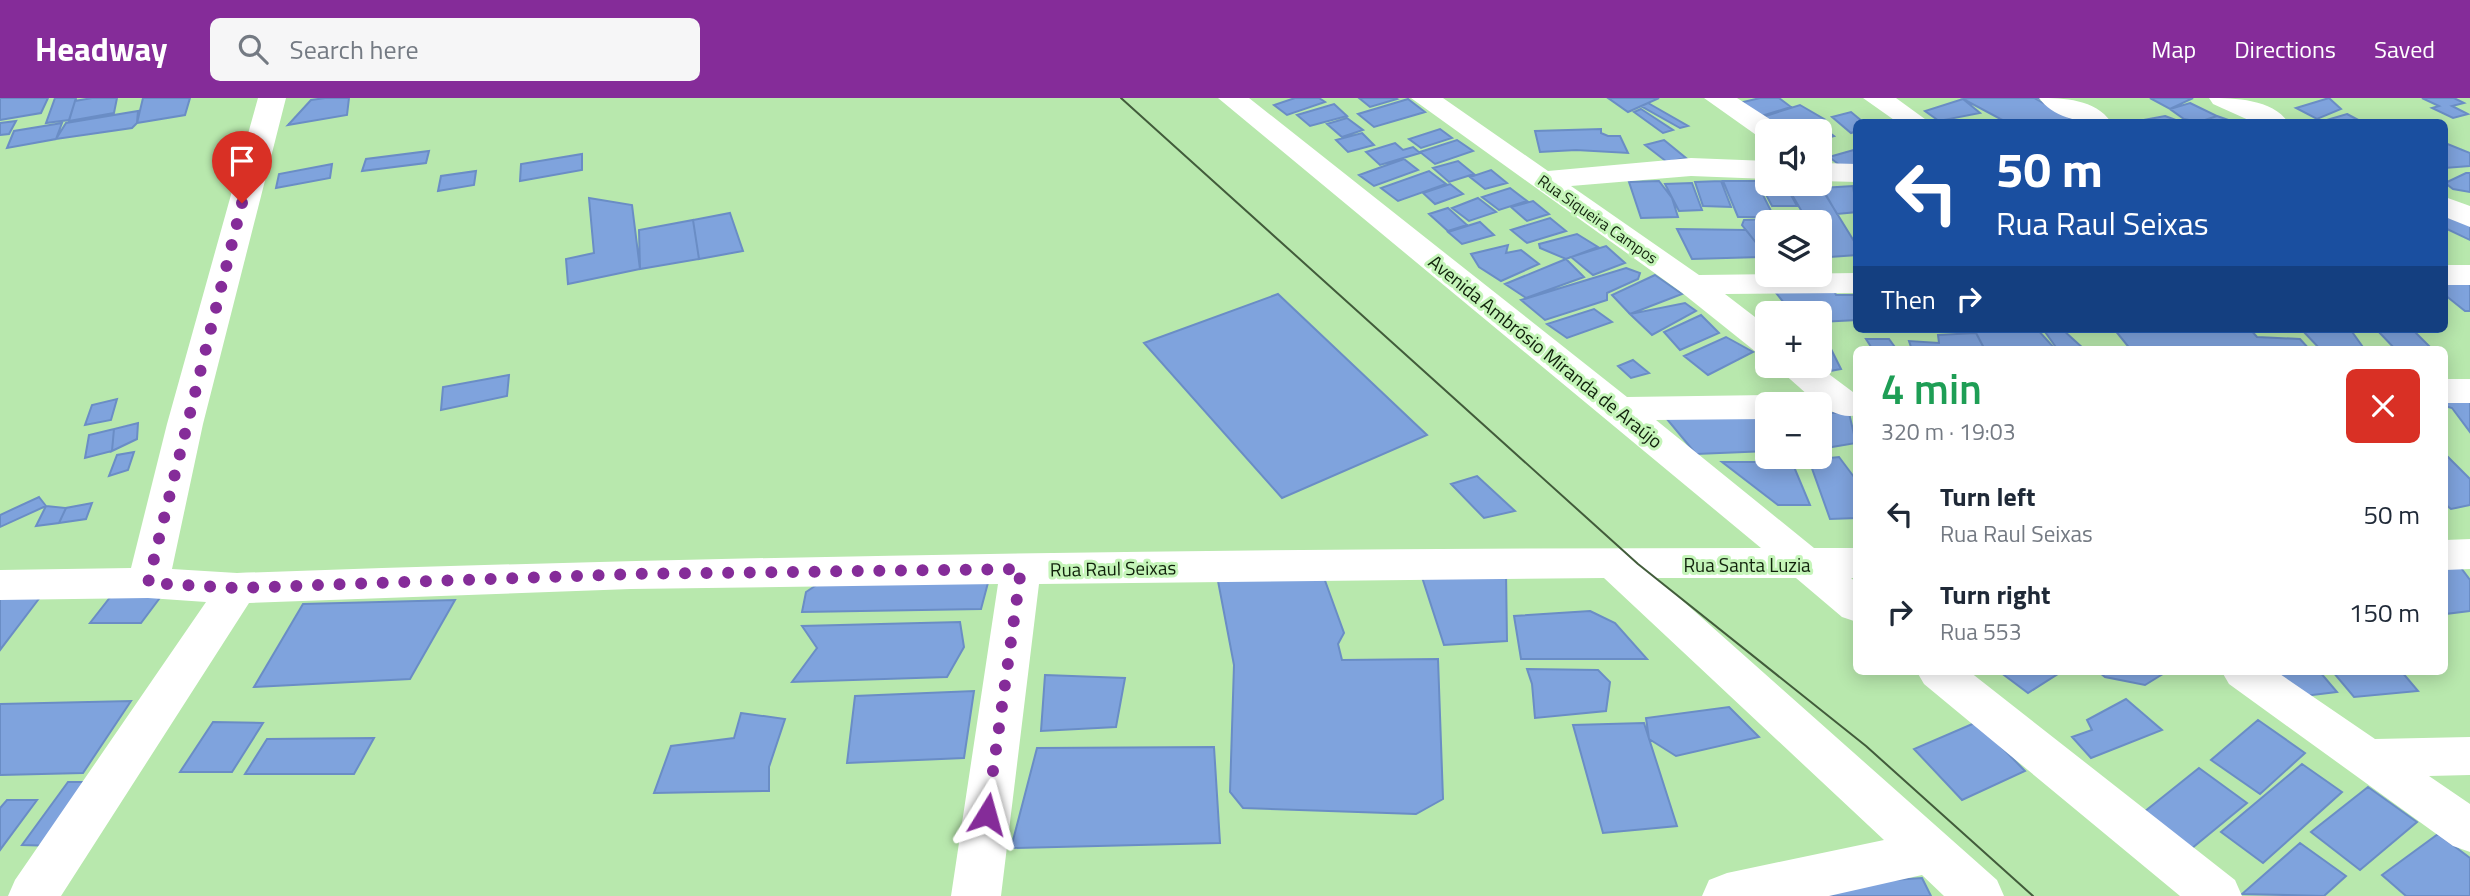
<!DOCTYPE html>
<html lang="en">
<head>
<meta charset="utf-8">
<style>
	:root { --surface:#fff; --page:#f6f6f7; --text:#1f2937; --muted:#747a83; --accent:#852c99 }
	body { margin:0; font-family:"Titillium Web",sans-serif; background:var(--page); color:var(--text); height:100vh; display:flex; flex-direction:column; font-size:26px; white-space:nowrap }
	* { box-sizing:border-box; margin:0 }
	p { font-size:23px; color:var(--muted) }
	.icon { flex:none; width:38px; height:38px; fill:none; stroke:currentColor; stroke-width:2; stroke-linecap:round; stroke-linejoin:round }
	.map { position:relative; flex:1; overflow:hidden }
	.panel { position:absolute; left:1853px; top:248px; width:595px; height:329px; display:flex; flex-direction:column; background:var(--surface); border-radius:10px; box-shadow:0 4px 18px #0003 }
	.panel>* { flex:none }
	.top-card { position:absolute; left:1853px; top:21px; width:595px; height:214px; border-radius:10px; box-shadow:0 4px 18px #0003; background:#1a4fa0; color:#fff; overflow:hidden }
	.buttons { position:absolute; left:1755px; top:21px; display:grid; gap:14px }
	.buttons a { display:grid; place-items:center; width:77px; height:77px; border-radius:10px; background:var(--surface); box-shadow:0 4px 18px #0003; font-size:35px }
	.pin { position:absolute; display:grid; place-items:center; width:60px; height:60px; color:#fff; margin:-72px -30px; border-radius:50% 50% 50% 0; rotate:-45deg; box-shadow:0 0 7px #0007 }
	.pin .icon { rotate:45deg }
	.me { position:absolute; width:77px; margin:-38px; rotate:8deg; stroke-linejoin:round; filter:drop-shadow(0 0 5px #0008) }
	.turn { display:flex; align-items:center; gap:24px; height:147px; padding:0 28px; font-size:32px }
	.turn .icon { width:91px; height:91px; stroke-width:2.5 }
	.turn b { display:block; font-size:49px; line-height:60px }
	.then { display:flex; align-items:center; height:66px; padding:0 28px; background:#0003; gap:14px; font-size:26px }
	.round { display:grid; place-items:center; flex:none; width:74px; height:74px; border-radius:10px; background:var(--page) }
	.headline { display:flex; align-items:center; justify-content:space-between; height:119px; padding:0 28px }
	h1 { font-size:42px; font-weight:600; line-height:52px; color:#1e9e55 }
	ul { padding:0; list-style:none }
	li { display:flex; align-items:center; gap:21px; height:98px; padding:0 28px }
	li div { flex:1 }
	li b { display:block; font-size:26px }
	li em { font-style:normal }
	header { display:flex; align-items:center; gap:42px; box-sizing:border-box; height:98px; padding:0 35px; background:var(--accent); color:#fff }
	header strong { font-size:33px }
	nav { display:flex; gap:38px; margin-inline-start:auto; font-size:24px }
	.search { width:490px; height:63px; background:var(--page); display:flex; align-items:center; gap:18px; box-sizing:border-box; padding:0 24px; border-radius:10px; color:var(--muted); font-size:26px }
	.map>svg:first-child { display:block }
	.building { fill:#7fa3dd; stroke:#6a8dc5; stroke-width:2 }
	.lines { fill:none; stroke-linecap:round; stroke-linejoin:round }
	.street { fill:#fff; fill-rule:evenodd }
	.tram { stroke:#425c3b; stroke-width:2 }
	.route { stroke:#852c99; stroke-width:12; stroke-dasharray:0 21.6 }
	.labels { text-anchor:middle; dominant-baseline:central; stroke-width:6; stroke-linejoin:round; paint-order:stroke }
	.far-street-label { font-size:16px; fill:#11220c; stroke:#c5f5b9 }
	.street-label { font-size:19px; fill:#11220c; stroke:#c5f5b9 }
</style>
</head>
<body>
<header>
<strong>Headway</strong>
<div class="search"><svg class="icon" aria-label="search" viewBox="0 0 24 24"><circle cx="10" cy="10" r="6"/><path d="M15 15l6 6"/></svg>Search here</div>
<nav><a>Map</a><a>Directions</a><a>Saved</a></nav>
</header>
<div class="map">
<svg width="2470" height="798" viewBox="0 0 2470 798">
	<rect width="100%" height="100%" fill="#b8e8ad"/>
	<path class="building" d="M0 0H48L41 15 0 22Z
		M55 0H76L69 22 46 25Z
		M92 0H117L114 15 69 23 75 3Z
		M143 0H190L185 17 137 25Z
		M325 0H349L347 17 288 27 311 2Z
		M1295 0H1319L1325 4 1287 17 1274 7Z
		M1359 0H1395L1397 1 1370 9Z
		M1608 0H1659L1628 14Z
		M1760 0H1779L1791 9 1755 20 1735 6Z
		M1969 0H2045L2036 1 2077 24H2006L1963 1Z
		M2150 0H2193L2170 11Z
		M2329 0 2341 11 2317 21 2296 10Z
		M2422 0H2454L2464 5 2452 8 2468 16 2453 20 2432 10 2439 8Z
		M1408 1 1425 14 1374 29 1358 16Z
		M1963 1 1980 15 1939 23 1925 13Z
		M1648 5 1688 28 1680 30 1641 8Z
		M2190 5 2217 18 2199 24 2184 21 2170 11Z
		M1334 6 1347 18 1310 28 1297 17Z
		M1800 7 1824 21 1815 24 1834 38 1820 42V33H1774L1756 21Z
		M1641 11 1673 32 1663 35 1634 14Z
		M138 13 137 25 132 30 56 41 66 25Z
		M1851 14 1863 24H1857V33L1851 35 1832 19Z
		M2347 16 2362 24H2320Z
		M2165 18 2181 24H2133Z
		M2217 18 2234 24H2199Z
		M1347 20 1363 32 1342 39 1327 26Z
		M16 23 9 36 0 37V25Z
		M62 25 56 41 7 50 14 33Z
		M1440 31 1452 40 1421 50 1409 41Z
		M1601 31V35L1608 38H1620L1628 55 1576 52 1540 54 1535 33Z
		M1362 35 1374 47 1348 54 1336 42Z
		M1457 42 1473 53 1435 66 1420 54Z
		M1664 42 1686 60 1667 64 1645 47Z
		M1395 45 1403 52 1413 49 1420 55 1380 67 1366 54Z
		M2445 45 2470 55V68L2445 70Z
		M1857 51V69L1845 71 1829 59Z
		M429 53 426 65 362 73 366 61Z
		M582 56V72L520 83 521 66Z
		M1404 61 1418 72 1374 88 1359 77Z
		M1458 63 1474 76 1449 84 1433 70Z
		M332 66 330 80 276 90 279 76Z
		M1491 72 1507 85 1485 91 1470 79Z
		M476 73 474 87 438 93 441 78Z
		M1429 73 1446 86 1398 103 1381 90Z
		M2466 75H2470V94L2453 91 2445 85Z
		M1659 83 1672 100 1678 119 1641 120 1629 84Z
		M1721 83 1731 109 1703 108 1695 84Z
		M1723 83H1756L1774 119H1738Z
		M1692 85 1702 112 1679 113 1665 86Z
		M1450 86 1463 96 1435 106 1423 95Z
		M1785 86 1797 108H1772L1761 87Z
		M1820 88 1857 148V157L1830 159 1820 140V124H1808L1788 90Z
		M1853 88 1857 114 1837 116 1822 90Z
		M1510 90 1527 103 1499 112 1482 99Z
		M589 100 632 107 640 171 568 186 566 161 594 155Z
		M1478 100 1496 114 1469 123 1452 110Z
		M1533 103 1549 116 1527 123 1511 109Z
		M1448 110 1467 127 1448 133 1429 116Z
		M730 115 743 153 699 161 693 122Z
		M2455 117 2470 124V142L2445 130V121Z
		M1550 120 1566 133 1527 145 1511 132Z
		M1776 121 1778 124H1768V159H1760L1757 146 1742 127 1744 122Z
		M693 122 699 161 640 171 639 132Z
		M1480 124 1494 137 1462 146 1448 134Z
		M1677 131 1746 132 1757 146 1760 159 1692 161Z
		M1577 136 1598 149 1566 161 1540 150 1539 146Z
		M1508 147 1506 155 1521 152 1539 166 1501 183 1479 169 1471 156Z
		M1606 148 1625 165 1593 177 1571 159Z
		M1566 161 1584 179 1526 200 1505 186Z
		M1626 170 1640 175 1638 181 1607 195V202L1545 222 1521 202Z
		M1655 177 1682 196 1630 216 1612 197Z
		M2445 184H2467L2470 187V213H2465L2445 197Z
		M1769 186 1832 188 1836 197H1857V222L1820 224V215H1792Z
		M1278 196 1427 337 1282 400 1144 245Z
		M1685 205 1696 213 1652 237 1630 216Z
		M1594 211 1612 224 1567 240 1547 226Z
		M1701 217 1719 235 1680 252 1664 234Z
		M1820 229 1841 271 1815 276 1804 268H1820Z
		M1974 231H2037L2056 252H1985Z
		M2043 231H2062L2085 252H2058Z
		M2114 231H2250L2257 239 2300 241 2310 252H2131Z
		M2301 231H2350L2365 252H2321Z
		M2376 231H2412L2433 252H2396Z
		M1976 235 1985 252H1912L1909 243 1939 245 1938 237Z
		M1726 239 1753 254 1708 277 1684 258Z
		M1866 241H1889L1897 252H1873Z
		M1633 262 1649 275 1631 280 1618 268Z
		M509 277 507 298 441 312 443 289Z
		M2445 300H2470V334L2452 310 2445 308Z
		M117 301 111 322 85 327 92 307Z
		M1661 314H1768V353L1696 356Z
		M1820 315H1849L1856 345 1820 351Z
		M138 325 137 341 112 353 114 331Z
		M114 331 112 353 85 360 89 337Z
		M134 354 128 372 109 378 117 357Z
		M2445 356 2470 381V407L2451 411 2445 406Z
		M1839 359 1857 383V420L1830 421 1809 362Z
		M1722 364H1792L1810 407H1778Z
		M1477 378 1515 413 1484 420 1451 386Z
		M39 399 46 408 0 429V417Z
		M92 405 86 421 59 425 66 410Z
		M46 408 66 410 59 425 36 428Z
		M1319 466 1344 535 1338 546 1342 562 1438 561 1443 701 1416 716 1243 710 1230 694 1234 567 1218 483Z
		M2445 469 2461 470 2470 482V513L2445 516Z
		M1420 473 1506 474 1507 543 1444 547Z
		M989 481 981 511 802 514 806 494 824 482Z
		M115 493H165L141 525H90Z
		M41 498 0 552V500Z
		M455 502 410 581 254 589 303 506Z
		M1590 513 1615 525 1647 561H1521L1514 518Z
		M960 524 964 549 947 579 792 584 817 550 802 528Z
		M1527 571 1598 572 1610 584 1606 613 1535 620 1532 586Z
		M2000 574H2061L2028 595Z
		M2099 574H2166L2145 587 2105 579Z
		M2263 574H2320L2337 594 2296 599Z
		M2333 574H2402L2418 593 2354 599Z
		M1045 577 1125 580 1116 629 1041 633Z
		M974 593 964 660 847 665 855 598Z
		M2126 601 2162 632 2091 660 2072 639 2092 632 2087 622Z
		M131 603 83 675 0 677V606Z
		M1729 609 1759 639 1676 658 1649 641 1646 620Z
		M741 615 785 621 769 669V693L654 695 671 648 734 640Z
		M2258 622 2305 655 2260 696 2211 662Z
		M213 624 263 625 232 674H180Z
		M1977 624 2025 673 1962 702 1914 651Z
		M1644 625 1677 728 1603 735 1573 627Z
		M374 640 354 676H245L267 641Z
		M1214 649 1220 745 1011 750 1037 650Z
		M2302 666 2342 694 2263 765 2221 734Z
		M2199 670 2247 705 2191 751 2144 714Z
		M68 684H102L58 748 22 747Z
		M2368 689 2417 724 2360 772 2311 734Z
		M7 702H37L0 752V710Z
		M2438 736 2470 760V798H2406L2382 777Z
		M2300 745 2346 778 2324 798 2242 796Z
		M1922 780 1931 798H1822L1818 787Z"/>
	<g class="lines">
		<path class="street" d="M258 0H286L203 326 172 471 237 475C745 457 1253 450 1761 450L1218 0H1249L1627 299 1768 297 1781 301 1784 306H1768V321L1656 322 1814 450H1857V480H1851L1857 485V524L1842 519 1796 480H1657L1997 782 2004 798H1944L1922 777 1829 798H1702L1709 782 1727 775 1884 742 1604 480 1039 486 1001 798H951L998 486 631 491 249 505 61 798H8L15 782 206 504 148 500 0 502V472L131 470 167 326Z
			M1411 0H1443L1548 73 1691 60 1768 63V81L1691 78 1571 88 1699 177 1857 175V195L1725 196 1768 229V257L1756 254 1681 194Z
			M1704 0H1737L1779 27 1783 33H1768V41L1759 39Z
			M1863 0H1896L1929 24H1897Z
			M2039 0C2064 0 2095 1 2111 24 2087 26 2055 22 2039 0Z
			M2209 0C2235 0 2272 1 2288 24H2253L2213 6Z
			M1820 65 1857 66V84L1820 83Z
			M2445 99 2470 108V129L2445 119Z
			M2445 167H2470V187H2445Z
			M1779 268H1818L1857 297V317C1831 324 1803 291 1784 276Z
			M2445 281H2470V305H2445Z
			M2470 441V471L2445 472V442Z
			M1917 574H1970L2235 782 2242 798H2180L1924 586Z
			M2222 574H2277L2375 641 2470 639V677L2429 678 2470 706V754L2453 748 2229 586Z"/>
		<path class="tram" d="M1121 0 1638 466 1866 648 2033 798"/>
	</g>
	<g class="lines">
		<path class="route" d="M242 105 148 485 237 490 631 476 1021 471 987 716"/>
	</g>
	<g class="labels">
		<g class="far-street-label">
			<text transform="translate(1598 121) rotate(35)">Rua Siqueira Campos</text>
		</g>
		<g class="street-label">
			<text transform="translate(1546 253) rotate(39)">Avenida Ambrósio Miranda de Araújo</text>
			<text x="1747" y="466">Rua Santa Luzia</text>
			<text transform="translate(1113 470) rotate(-1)">Rua Raul Seixas</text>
		</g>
	</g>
</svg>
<div class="buttons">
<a><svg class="icon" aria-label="sound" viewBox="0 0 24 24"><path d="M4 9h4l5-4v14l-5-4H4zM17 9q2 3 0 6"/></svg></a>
<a><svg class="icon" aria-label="layers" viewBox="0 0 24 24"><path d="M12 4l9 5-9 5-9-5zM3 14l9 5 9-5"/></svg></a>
<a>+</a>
<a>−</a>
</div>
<div class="pin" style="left:242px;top:105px;background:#d93025"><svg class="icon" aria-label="arrive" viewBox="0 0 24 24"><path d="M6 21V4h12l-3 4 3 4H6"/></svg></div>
<svg class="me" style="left:987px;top:716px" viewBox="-20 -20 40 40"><path d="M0-17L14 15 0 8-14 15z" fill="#852c99" stroke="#fff" stroke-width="4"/></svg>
<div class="top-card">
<div class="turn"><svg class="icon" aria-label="left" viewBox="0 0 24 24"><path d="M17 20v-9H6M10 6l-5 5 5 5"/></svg><div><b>50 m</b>Rua Raul Seixas</div></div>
<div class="then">Then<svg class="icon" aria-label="right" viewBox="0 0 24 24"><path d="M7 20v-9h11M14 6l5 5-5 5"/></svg></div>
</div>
<section class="panel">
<div class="headline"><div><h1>4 min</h1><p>320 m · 19:03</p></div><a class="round" style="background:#d93025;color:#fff"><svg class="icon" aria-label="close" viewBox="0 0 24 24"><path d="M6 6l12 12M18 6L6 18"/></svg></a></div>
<ul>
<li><svg class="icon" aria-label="left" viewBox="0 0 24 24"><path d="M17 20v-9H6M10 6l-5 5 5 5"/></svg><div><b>Turn left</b><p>Rua Raul Seixas</p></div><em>50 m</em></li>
<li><svg class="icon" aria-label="right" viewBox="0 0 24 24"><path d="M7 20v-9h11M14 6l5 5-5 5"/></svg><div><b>Turn right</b><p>Rua 553</p></div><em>150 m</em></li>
</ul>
</section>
</div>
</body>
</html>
